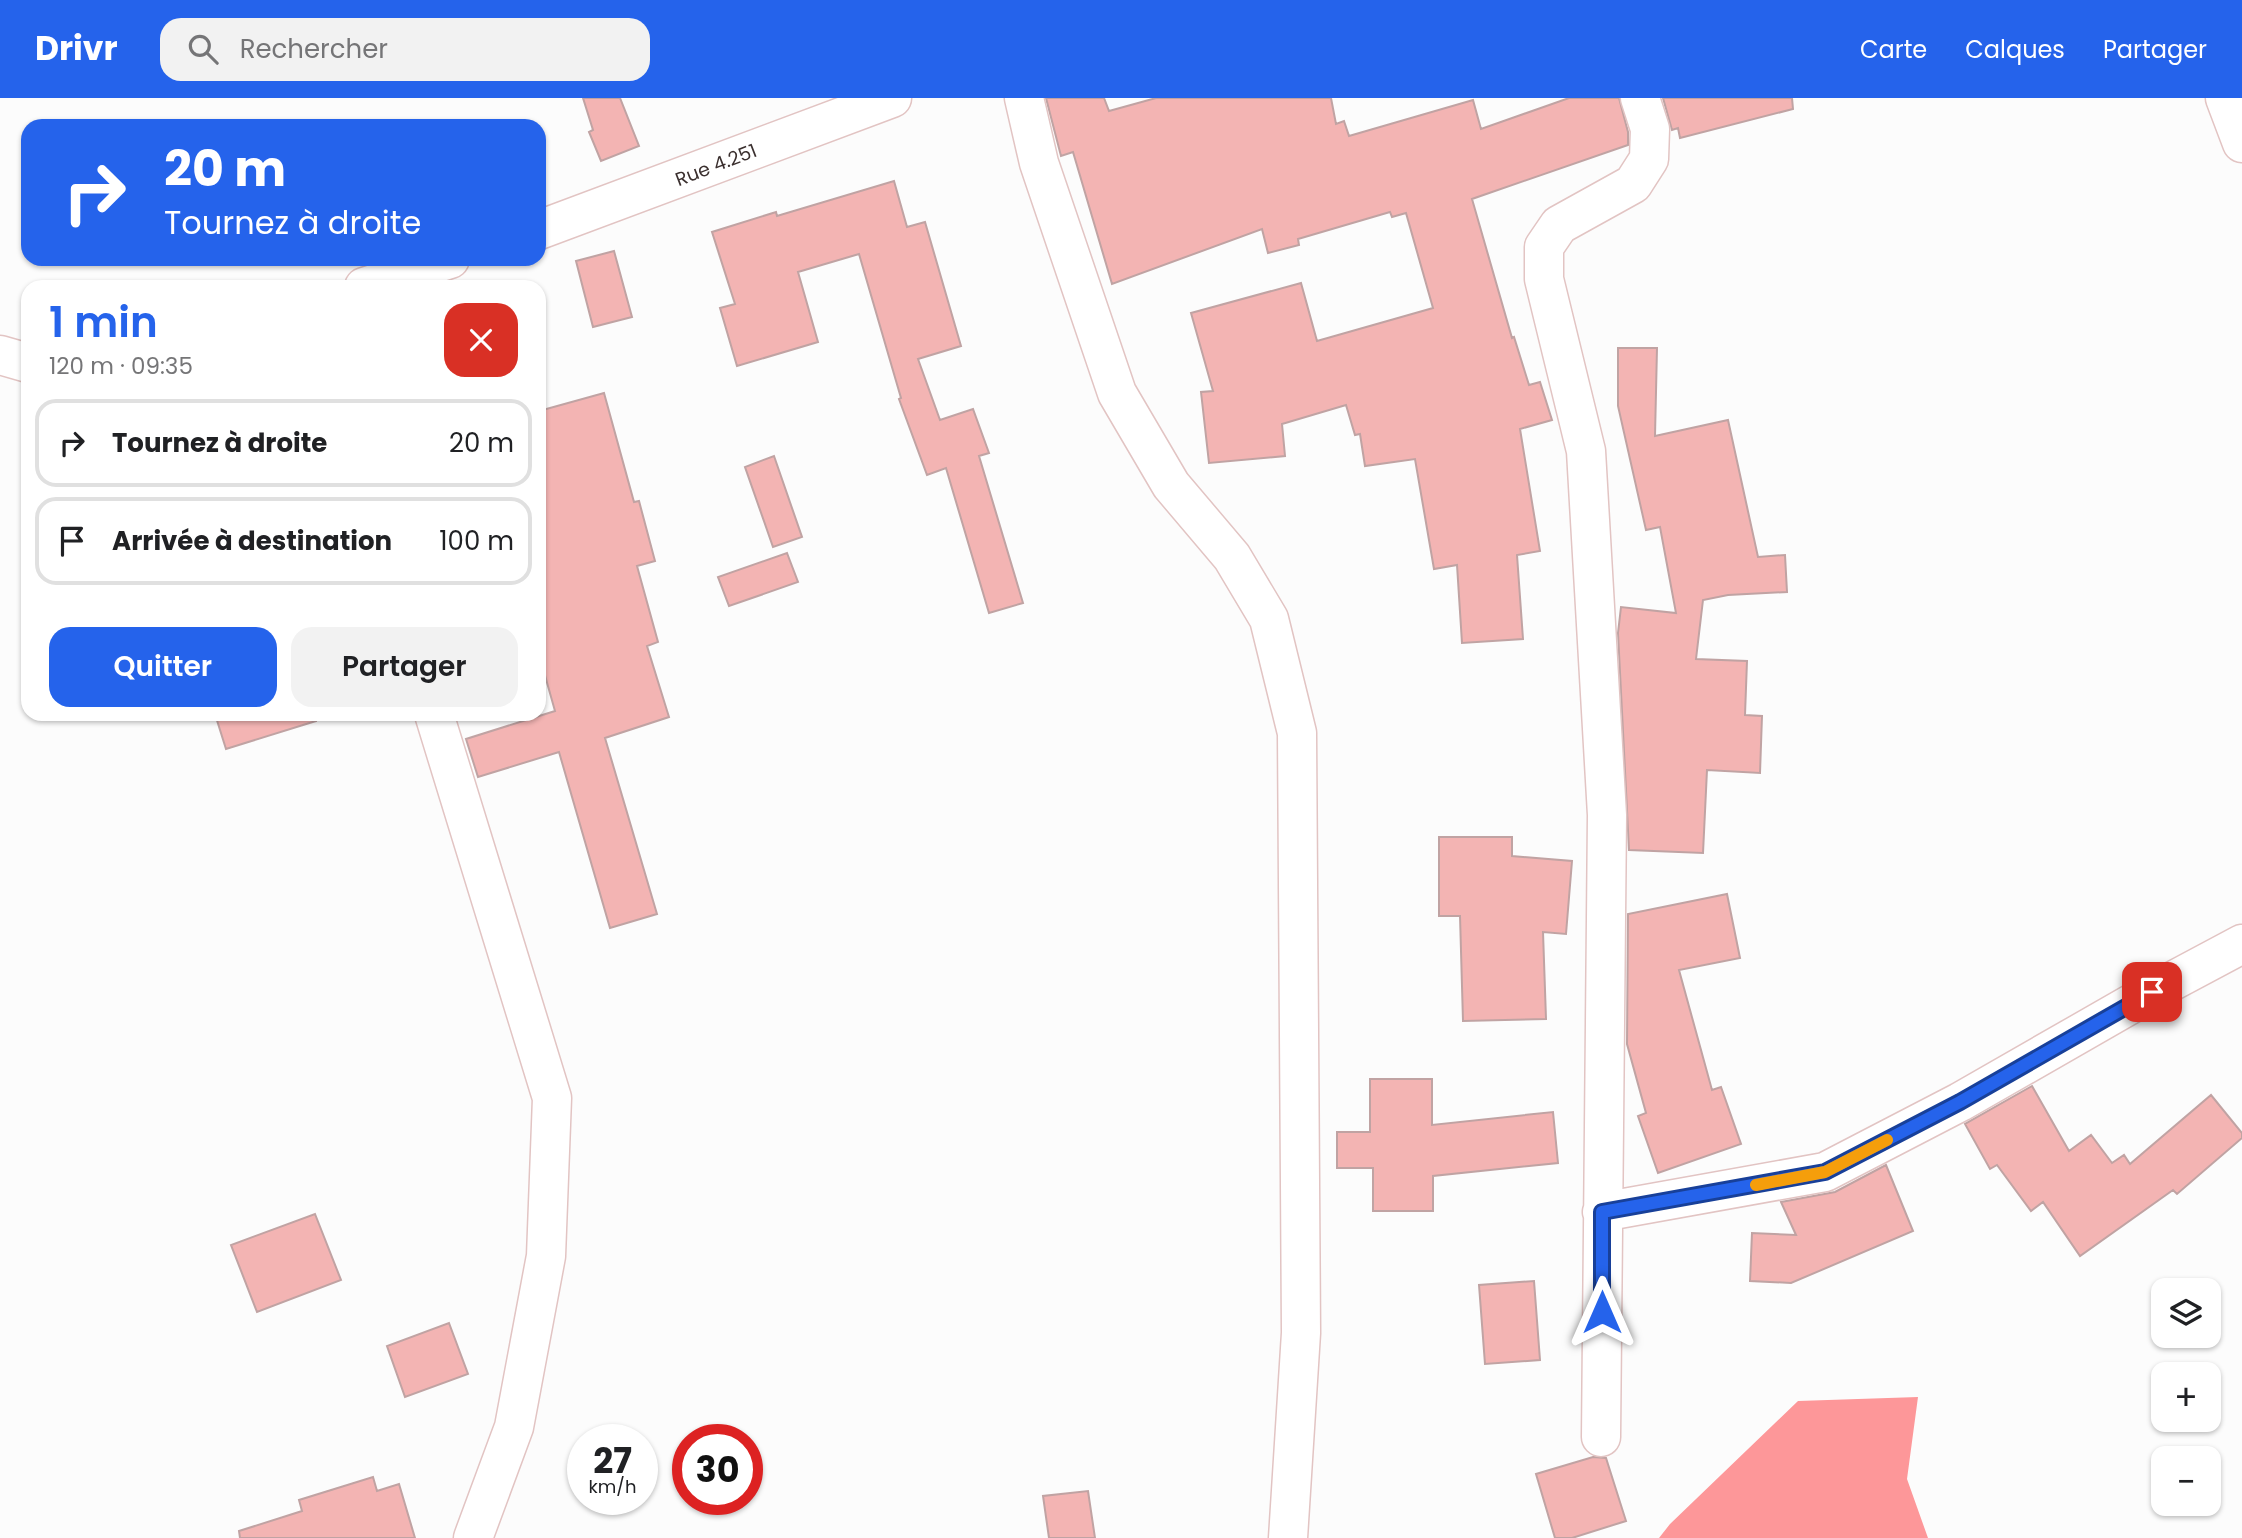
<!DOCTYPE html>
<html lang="fr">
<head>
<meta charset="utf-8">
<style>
	:root { --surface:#fff; --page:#f2f2f2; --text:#202124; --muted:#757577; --line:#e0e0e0; --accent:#2563eb }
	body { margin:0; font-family:Poppins,sans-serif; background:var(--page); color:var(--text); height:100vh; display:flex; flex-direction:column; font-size:26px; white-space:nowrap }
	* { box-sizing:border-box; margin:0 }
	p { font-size:23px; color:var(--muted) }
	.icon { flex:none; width:38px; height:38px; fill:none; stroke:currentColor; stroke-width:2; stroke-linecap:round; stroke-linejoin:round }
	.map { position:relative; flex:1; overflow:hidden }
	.panel { position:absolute; left:21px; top:182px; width:525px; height:441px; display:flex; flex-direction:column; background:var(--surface); border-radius:21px; box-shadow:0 2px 5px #0004 }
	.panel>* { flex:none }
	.banner { position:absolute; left:21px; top:21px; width:525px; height:147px; border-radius:21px; box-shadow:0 2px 5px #0004; background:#2563eb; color:#fff; overflow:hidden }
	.fabs { position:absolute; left:2151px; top:1180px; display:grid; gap:14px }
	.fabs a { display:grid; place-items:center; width:70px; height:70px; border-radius:14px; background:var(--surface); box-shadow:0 2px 5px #0004; font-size:35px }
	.speed { position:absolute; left:567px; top:1326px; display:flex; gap:14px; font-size:35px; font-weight:700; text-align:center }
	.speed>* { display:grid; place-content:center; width:91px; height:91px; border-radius:50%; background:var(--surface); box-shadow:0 2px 5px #0004; line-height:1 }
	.speed small { font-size:18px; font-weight:400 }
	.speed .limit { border:10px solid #d22; background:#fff; color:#111 }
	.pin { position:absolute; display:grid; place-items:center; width:60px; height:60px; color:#fff; margin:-30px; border-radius:14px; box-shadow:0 4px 10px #0006 }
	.me { position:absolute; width:77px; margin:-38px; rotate:0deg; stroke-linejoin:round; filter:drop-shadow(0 0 5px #0008) }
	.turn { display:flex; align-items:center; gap:24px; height:147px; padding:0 28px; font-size:32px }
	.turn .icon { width:91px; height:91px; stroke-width:2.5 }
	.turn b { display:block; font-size:49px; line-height:60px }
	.round { display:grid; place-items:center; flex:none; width:74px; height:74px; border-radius:21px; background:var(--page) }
	.head { display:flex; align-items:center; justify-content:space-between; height:119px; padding:0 28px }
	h1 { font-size:42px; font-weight:600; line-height:52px; color:var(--accent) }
	.action { display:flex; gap:14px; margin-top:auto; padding:14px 28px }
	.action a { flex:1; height:80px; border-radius:21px; background:var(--accent); color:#fff; font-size:28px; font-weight:600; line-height:80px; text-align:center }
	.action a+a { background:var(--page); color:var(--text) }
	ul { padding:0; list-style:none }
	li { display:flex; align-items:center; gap:21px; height:88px; margin:0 14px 10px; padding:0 14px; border:4px solid var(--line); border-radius:21px }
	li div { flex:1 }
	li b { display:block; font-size:26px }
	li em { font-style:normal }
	header { display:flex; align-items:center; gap:42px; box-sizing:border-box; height:98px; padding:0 35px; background:var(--accent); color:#fff }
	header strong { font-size:33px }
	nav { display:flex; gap:38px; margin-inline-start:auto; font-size:24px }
	.search { width:490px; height:63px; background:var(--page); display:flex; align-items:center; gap:18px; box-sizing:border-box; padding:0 24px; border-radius:21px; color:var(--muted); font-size:26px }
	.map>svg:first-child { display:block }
	.forest { fill:#fd9799 }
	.building { fill:#f3b4b3; stroke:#c0a3a3; stroke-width:2 }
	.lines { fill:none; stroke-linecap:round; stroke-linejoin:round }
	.minor-casing { stroke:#e2c4c3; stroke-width:41 }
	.minor { stroke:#fff; stroke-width:38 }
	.route-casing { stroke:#184099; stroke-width:18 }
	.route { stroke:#2563eb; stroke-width:12 }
	.slow { stroke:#f59e0b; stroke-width:12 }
	.labels { text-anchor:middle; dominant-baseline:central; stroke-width:5; stroke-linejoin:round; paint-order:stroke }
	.street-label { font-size:19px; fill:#3b302f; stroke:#fff }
</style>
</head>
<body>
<header>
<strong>Drivr</strong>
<div class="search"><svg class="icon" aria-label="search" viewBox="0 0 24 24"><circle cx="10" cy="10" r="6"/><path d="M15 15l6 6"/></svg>Rechercher</div>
<nav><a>Carte</a><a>Calques</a><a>Partager</a></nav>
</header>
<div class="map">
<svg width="2242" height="1440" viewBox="0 0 2242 1440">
	<rect width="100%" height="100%" fill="#fcfcfc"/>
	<path class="forest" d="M1918 1299 1907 1381 1928 1440H1659L1670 1426 1798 1303Z"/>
	<path class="building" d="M583 0H620L639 48 601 63 589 34 593 32Z
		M1046 0H1104L1109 13 1156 0H1331L1336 26 1344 23 1349 38 1473 2 1481 31 1569 0H1619L1628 34V47L1472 101 1512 240 1514 239 1529 287 1540 284 1552 322 1520 331 1540 453 1517 457 1523 541 1462 545 1457 467 1434 471 1415 361 1365 368 1360 336 1355 337 1346 307 1282 326 1285 358 1209 365 1201 294 1213 293 1191 215 1301 185 1317 243 1433 210 1406 115 1392 119 1390 114 1298 141 1299 147 1268 155 1262 131 1112 186 1073 54 1061 58Z
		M1663 0H1792L1793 11 1680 40 1678 30 1672 32Z
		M894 83 907 129 925 124 961 248 918 261 940 322 973 311 989 355 979 358 1023 505 989 515 946 370 927 377 899 301 901 300 859 156 798 174 818 244 737 268 720 210 735 206 712 134 776 114 777 118Z
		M614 153 632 219 593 229 576 163Z
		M1618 250H1657L1655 338 1728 322 1758 459 1785 457 1787 494 1728 497 1703 502 1696 561 1747 563 1745 617 1762 618 1760 675 1707 672 1703 755 1629 752 1618 535 1621 509 1676 515 1660 429 1646 432 1618 308Z
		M604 295 634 404 639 403 655 463 637 468 658 544 647 548 669 619 605 640 657 816 610 830 559 654 478 679 466 641 555 613 539 556V313Z
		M774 358 802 439 773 449 745 369Z
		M787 455 798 484 729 508 718 479Z
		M215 616H315L316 623 226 651Z
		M1439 739H1512V758L1572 763 1566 836 1543 834 1546 921 1463 923 1460 818H1439Z
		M1727 796 1740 860 1679 872 1712 992 1721 989 1741 1046 1658 1075 1638 1018 1646 1015 1627 946 1628 816Z
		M1370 981H1432V1027L1553 1014 1558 1065 1433 1078V1113H1373V1070H1337V1034H1370Z
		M2032 988 2069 1053 2091 1037 2112 1065 2124 1057 2130 1066 2211 997 2242 1035V1040L2177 1096 2173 1092 2080 1158 2043 1104 2031 1113 1997 1067 1990 1071 1965 1026Z
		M1886 1067 1913 1133 1791 1185 1750 1183 1752 1135 1796 1137 1781 1104 1835 1094Z
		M315 1116 341 1182 257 1214 231 1147Z
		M1534 1183 1540 1262 1485 1266 1479 1187Z
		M449 1225 468 1276 405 1299 387 1248Z
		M1593 1359 1606 1360 1626 1423 1572 1440H1555L1536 1376Z
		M373 1379 377 1393 399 1386 415 1440H240L239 1433 302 1413 299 1402Z
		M1088 1393 1095 1440H1049L1043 1398Z"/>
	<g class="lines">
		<defs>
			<path id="minor" d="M1024 0 1039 65 1117 295 1171 387 1232 459 1269 521 1297 635 1301 1235 1288 1440
				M2225 0 2242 45
				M539 132 892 0
				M364 189 450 161
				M0 257 28 265
				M434 616 552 1000 546 1158 514 1329 473 1440
				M1602 1114 1825 1074 1960 1004 2152 894 2242 846
				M1601 1339 1607 717 1586 353 1544 181V149L1559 127 1633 86 1649 61 1650 31 1640 0"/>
		</defs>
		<use href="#minor" class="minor-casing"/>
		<use href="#minor" class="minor"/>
	</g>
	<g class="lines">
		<defs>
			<path id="route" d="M1602 1214V1114L1825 1074 1960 1004 2152 894"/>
		</defs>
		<use href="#route" class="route-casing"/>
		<use href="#route" class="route"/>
		<path class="slow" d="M1756 1087 1825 1074 1887 1042"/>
	</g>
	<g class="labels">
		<g class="street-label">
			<text transform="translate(716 67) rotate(-21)">Rue 4.251</text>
		</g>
	</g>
</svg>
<div class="fabs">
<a><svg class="icon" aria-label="layers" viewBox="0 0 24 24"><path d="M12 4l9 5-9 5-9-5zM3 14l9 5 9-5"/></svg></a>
<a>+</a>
<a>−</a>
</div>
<div class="speed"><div>27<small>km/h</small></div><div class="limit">30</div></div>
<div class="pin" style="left:2152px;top:894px;background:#d93025"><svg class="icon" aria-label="arrive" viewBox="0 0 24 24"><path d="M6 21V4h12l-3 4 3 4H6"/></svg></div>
<svg class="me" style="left:1602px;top:1214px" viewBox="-20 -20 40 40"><path d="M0-17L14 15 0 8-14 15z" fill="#2563eb" stroke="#fff" stroke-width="4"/></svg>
<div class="banner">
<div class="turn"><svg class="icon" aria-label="right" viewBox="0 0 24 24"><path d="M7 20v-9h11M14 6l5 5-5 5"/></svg><div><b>20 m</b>Tournez à droite</div></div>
</div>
<section class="panel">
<div class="head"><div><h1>1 min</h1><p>120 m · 09:35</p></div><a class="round" style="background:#d93025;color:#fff"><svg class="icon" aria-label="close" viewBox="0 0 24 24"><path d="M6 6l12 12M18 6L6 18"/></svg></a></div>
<ul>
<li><svg class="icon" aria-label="right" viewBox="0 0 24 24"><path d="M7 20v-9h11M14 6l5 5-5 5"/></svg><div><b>Tournez à droite</b></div><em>20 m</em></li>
<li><svg class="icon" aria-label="arrive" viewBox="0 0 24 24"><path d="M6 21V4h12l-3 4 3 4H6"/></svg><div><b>Arrivée à destination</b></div><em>100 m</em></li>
</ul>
<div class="action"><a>Quitter</a><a>Partager</a></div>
</section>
</div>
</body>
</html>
